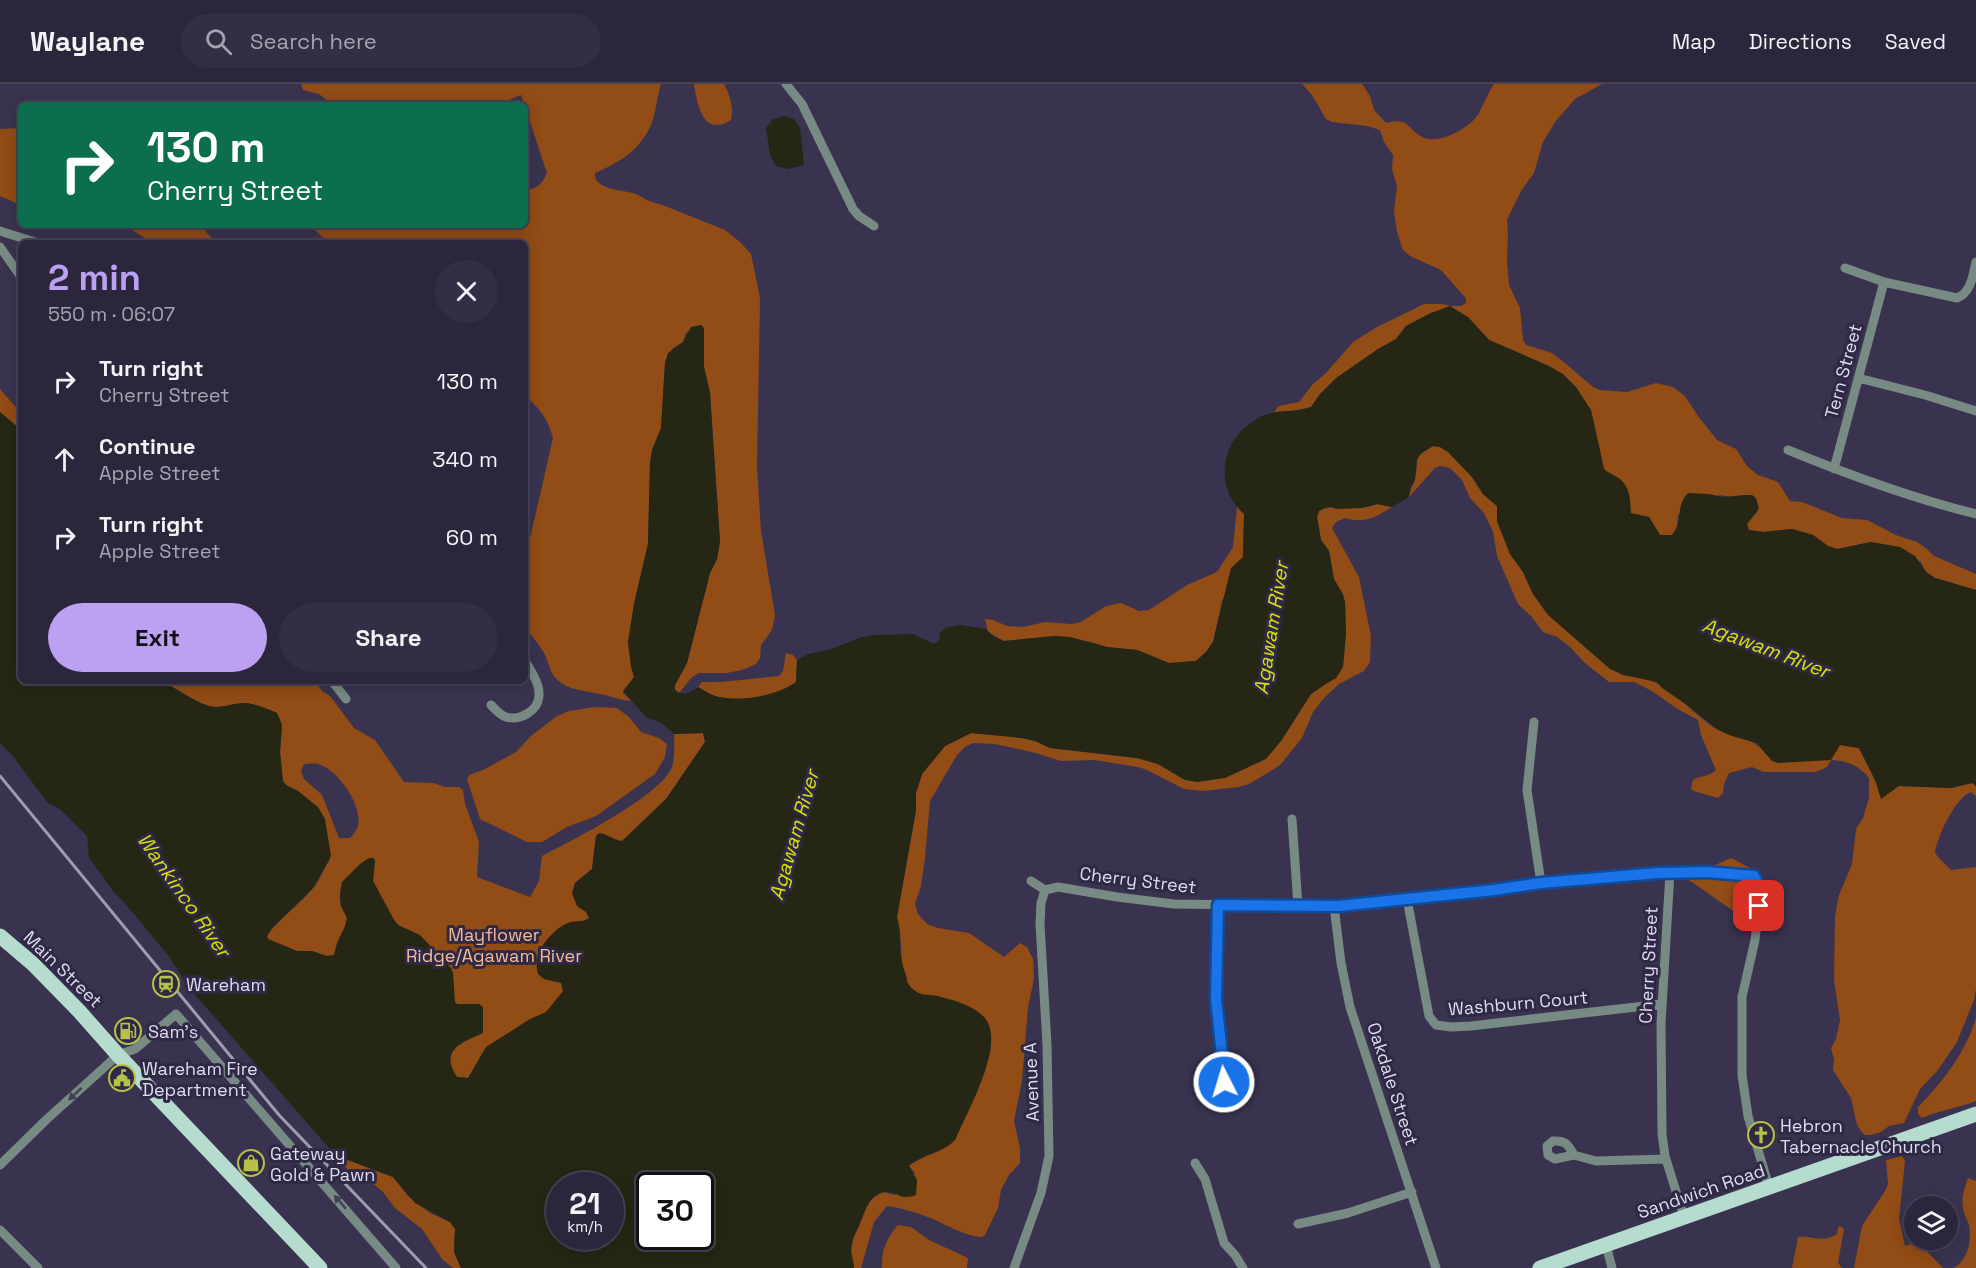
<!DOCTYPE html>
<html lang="en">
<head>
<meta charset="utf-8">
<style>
	:root { --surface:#2b263c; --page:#332e43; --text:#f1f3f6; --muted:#a6a5af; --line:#474356; --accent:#bca0f2 }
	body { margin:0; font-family:"Space Grotesk",sans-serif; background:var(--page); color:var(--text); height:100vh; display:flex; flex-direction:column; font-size:22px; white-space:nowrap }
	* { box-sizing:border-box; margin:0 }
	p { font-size:20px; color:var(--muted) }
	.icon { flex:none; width:33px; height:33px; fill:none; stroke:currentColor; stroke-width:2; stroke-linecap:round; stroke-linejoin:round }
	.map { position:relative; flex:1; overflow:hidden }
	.sheet { position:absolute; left:18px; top:156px; width:510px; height:444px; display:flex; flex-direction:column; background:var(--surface); border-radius:9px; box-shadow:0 3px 15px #0003,0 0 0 2px var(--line) }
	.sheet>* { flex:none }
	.guide { position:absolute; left:18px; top:18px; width:510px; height:126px; border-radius:9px; box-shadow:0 3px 15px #0003,0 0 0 2px var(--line); background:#0b6e4f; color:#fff; overflow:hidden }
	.controls { position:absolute; left:1904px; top:1112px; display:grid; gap:12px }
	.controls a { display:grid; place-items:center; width:54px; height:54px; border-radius:50%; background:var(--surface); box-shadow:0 3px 15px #0003,0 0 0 2px var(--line); font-size:30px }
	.speed { position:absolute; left:546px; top:1088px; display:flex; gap:12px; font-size:30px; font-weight:700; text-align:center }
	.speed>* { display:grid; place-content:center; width:78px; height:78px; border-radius:50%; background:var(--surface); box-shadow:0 3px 15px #0003,0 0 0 2px var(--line); line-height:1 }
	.speed small { font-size:15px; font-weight:400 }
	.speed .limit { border:3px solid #111; border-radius:9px; background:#fff; color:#111 }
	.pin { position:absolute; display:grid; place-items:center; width:51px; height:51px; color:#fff; margin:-26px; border-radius:12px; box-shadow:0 3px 9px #0006 }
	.me { position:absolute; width:66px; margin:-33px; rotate:355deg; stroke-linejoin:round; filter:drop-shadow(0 0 4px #0008) }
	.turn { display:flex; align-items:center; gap:21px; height:126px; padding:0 30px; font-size:27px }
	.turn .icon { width:78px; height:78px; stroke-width:2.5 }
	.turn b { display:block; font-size:42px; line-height:51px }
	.round { display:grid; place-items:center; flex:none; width:63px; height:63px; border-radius:32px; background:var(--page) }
	.head { display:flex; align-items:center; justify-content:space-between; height:102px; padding:0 30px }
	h1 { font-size:36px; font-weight:800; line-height:45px; color:var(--accent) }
	.button { display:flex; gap:12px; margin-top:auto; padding:12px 30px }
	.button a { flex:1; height:69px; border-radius:36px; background:var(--accent); color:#111; font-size:24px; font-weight:800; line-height:69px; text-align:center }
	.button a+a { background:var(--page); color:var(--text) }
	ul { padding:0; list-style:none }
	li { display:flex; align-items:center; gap:18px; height:78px; padding:0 30px }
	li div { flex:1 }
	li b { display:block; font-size:22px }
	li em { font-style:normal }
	header { display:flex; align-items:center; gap:36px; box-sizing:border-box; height:84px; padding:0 30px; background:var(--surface); border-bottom:2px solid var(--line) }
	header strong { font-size:28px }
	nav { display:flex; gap:33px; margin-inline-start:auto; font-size:21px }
	.search { width:420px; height:54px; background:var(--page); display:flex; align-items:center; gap:15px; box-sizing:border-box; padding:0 21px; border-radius:33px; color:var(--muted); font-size:22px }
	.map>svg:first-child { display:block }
	.green { fill:#924c15; fill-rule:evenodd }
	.water { fill:#252714; fill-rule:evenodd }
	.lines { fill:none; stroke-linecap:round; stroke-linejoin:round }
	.street { stroke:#788a84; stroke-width:9 }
	.primary { stroke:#b6dbcf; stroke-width:15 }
	.rail { stroke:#9f9bb1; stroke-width:3 }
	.oneway { fill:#414155 }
	.route-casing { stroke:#114b97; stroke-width:15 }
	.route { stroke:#1a73e8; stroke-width:10 }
	.labels { text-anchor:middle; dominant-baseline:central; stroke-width:6; stroke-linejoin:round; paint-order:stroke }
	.street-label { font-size:18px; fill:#dfdcee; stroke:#2f2945 }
	.park-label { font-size:18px; fill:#f1bb99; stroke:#2f2945 }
	.poi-label { font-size:18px; fill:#dfdcee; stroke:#2f2945; text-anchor:start }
	.water-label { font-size:20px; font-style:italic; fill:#d6e004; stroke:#2f2945 }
</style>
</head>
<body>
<header>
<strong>Waylane</strong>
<div class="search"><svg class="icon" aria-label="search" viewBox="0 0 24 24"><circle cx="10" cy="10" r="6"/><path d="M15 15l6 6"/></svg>Search here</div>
<nav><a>Map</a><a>Directions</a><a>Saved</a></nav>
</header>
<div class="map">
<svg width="1976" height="1184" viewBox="0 0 1976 1184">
	<rect width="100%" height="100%" fill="#393350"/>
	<path class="green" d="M301 0H661C657 13 656 29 651 41 640 66 619 79 595 89 595 93 595 95 598 98 607 107 625 106 636 110 644 114 651 119 660 120L725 146 740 158 751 170 760 214 757 383 761 447 775 531 772 546 761 561 760 574 756 580 742 586 727 589H699L692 593 679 609 675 606V601L687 579 710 489 717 475 720 458 710 309 704 283V244L701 241 686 249 683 258 673 264 665 279 661 344 652 366 650 379 648 460 634 520 628 558 634 593 623 609 631 617C619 616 611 612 599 610 583 606 564 606 553 591 549 584 548 576 544 569 539 559 530 552 525 542V464L531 450 553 354C547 332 540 326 525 311V159H335C324 156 318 150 312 141H525V106C537 105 542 100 547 89L521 11 506 17 503 21H333L319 10 303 6Z
		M694 0H724C730 11 734 24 731 36 703 54 697 20 694 0Z
		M1302 0H1362L1370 12 1374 26 1386 39C1410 33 1406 44 1422 53 1439 62 1471 43 1479 29 1484 19 1488 9 1494 0H1602L1575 15 1555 38 1543 58 1534 89 1521 107 1507 136 1508 151 1507 177 1509 201 1520 224 1523 256 1526 261 1552 269 1565 279 1593 303 1600 306 1627 308 1656 299 1673 303 1685 312 1698 332 1717 356 1736 365 1747 382 1758 391 1778 398 1790 417 1802 418 1842 434 1867 436 1896 451 1917 458 1926 464 1934 472 1976 490V506L1935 494 1926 488 1921 478 1871 458 1838 465 1828 462 1813 451 1792 445 1763 448 1749 446 1747 440 1758 427 1745 411 1732 413 1720 411 1678 431 1677 442 1672 451H1660L1649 433 1631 430 1620 395 1609 390 1604 385 1591 326 1549 282 1489 256 1468 233 1446 225 1431 229 1406 242 1396 255 1378 265 1320 310 1311 323 1292 327 1274 328 1279 322 1299 318 1313 300 1326 289 1353 258 1377 243 1424 220H1442L1450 222H1461L1466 219V214L1462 210 1441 186 1410 172 1403 166 1397 148 1394 127 1397 102 1392 85 1393 71 1384 58 1380 46 1367 42 1332 38 1326 35 1312 11Z
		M21 44V121L0 112V45Z
		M123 141H200L216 159H154Z
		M0 305 21 329V346L0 328Z
		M1433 362 1440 363 1448 368 1472 393 1483 410 1497 422V437L1510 470 1523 488 1533 510 1646 595C1672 602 1695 633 1718 646 1735 655 1756 653 1766 671L1836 668 1840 661 1859 664 1877 701 1880 712 1899 702 1951 704 1972 699 1976 702V712L1971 708C1955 714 1938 751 1935 768L1938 773 1951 786 1976 783V905L1974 916 1957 958 1938 986 1920 1005 1904 1039 1889 1042 1881 1048 1871 1051H1865L1861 1047 1857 1041 1851 1014 1833 986 1834 975 1831 964 1836 955 1840 936 1834 896 1835 832 1839 811 1852 780 1856 745 1863 734 1869 714V694C1858 681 1848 677 1831 676L1827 683 1816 688H1764L1752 683 1729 689 1724 700 1723 709 1718 714 1693 707 1691 704 1693 696C1701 691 1709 693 1716 686L1701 651 1698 636 1676 624 1652 607 1634 598H1609L1585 579 1569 562 1557 553 1543 548 1532 533 1518 520 1497 472 1493 448 1484 429 1470 414 1462 396 1450 384 1440 382 1435 384 1409 413C1410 406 1414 401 1415 394 1420 374 1411 375 1433 362Z
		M1377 420 1392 423C1376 433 1365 440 1345 434L1336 438 1332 444 1359 493 1371 552 1370 578 1364 587 1339 600 1324 614 1313 628 1302 654 1281 680 1274 685 1249 700 1239 703 1203 707 1184 705 1147 686 1138 683 1094 676 1061 677 1036 669 995 660 973 659 965 663 957 671 930 717 925 774 921 802 915 820 918 830 927 840 938 844 969 849 1004 873 1020 859 1027 863 1033 875 1034 895 1028 923 1022 997 1014 1037 1020 1064V1079L1009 1091 1001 1106 998 1124 985 1151 982 1153C964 1152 949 1142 933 1135 917 1129 903 1124 887 1122L874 1138 861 1184H854L851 1169 854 1150 859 1142 861 1132 868 1120 873 1114 883 1108 895 1111 915 1089 909 1082C922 1071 943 1069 955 1056L983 992 991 966 930 913 920 910 910 903 907 897 902 878 900 846 897 833 916 726V709L922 690 945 662 971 649 1022 654 1035 657 1050 664 1137 674 1158 680 1185 696 1281 657 1311 610 1324 601 1336 594 1343 583 1346 549 1345 518 1334 495 1329 467 1321 456 1317 433 1319 427C1335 418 1358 429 1377 420Z
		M1237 423 1244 430 1243 473 1222 517 1213 558 1206 568 1196 577 1169 579 1137 566 1107 563 1091 558 1055 552 1004 557 988 548 985 535 993 536 1007 542 1023 543 1045 538 1072 540 1081 538 1106 522 1121 519 1139 527 1149 526 1187 501 1217 488 1233 463Z
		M786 569 793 571 797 576 796 598C777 612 737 619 715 612 709 610 704 606 698 603L702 598C728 599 753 594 779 592L783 587Z
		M159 597H314L323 608 330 612 354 644 375 656 404 698 433 699 445 703H459L463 706 465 720 479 758 477 793 530 813 539 797 542 772C571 757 662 711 672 683 675 673 674 660 674 650L703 649 705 658 666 715 621 758 611 755 605 750 596 752 592 785 575 799 577 822 586 827 590 834 584 837 570 838 576 909 468 994 457 993C439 967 460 959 481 950L471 920H457L454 918V902L394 836 373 797 375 776 342 798C340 806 339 814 341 822 343 827 346 830 347 835 347 843 337 861 334 871L327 872 312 867H297L268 855 267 852C279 834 299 822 313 804 320 796 323 785 330 776L298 707 286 701 283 697 280 668 282 641 277 629C265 624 255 619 242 619 231 620 219 625 209 622 191 617 177 603 159 597ZM304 680C308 680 314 679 318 680 338 685 363 722 358 742 357 746 353 751 350 754H339L322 711 304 695 301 687Z
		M595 623 617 624 629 633 641 648 659 654 667 660 665 673 655 690 596 732 567 743 542 758H527L480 735 467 695 469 691 485 685 516 668 531 652 557 632 569 627Z
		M1731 774 1758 788 1752 840 1686 794Z
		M1976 934V1017C1958 1024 1940 1026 1922 1034L1918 1030V1023C1942 999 1966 968 1976 934Z
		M1902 1072 1905 1077 1899 1135 1905 1162 1915 1159 1920 1160 1943 1184H1854L1862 1142 1885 1107 1888 1100 1886 1076Z
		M340 1073 393 1093 408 1112 430 1129 450 1138 455 1145 454 1168 461 1184H453L442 1175 422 1145 395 1124 383 1108 370 1097 347 1085Z
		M1968 1094 1976 1097V1184H1954C1968 1176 1972 1157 1969 1141 1967 1135 1963 1129 1963 1122 1961 1113 1965 1103 1968 1094Z
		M898 1141 911 1143 929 1156 966 1173 968 1175 967 1184H882C881 1167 887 1153 898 1141Z
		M1840 1142 1844 1145 1838 1179 1842 1184H1792L1798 1153C1813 1151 1821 1160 1837 1150L1838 1144Z"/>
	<path class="water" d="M784 32 794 35 800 44 804 81 788 85 776 82 770 71 766 44 773 35Z
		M1450 222 1468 233 1489 256 1549 282 1563 290 1576 303 1591 326 1604 385C1609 390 1616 391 1621 396 1631 405 1630 418 1631 429L1649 433 1660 451H1672C1683 441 1675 422 1688 409L1708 410 1724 413 1745 411H1752L1756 414 1759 424 1747 440 1749 446 1763 448 1792 445 1813 451 1828 462 1837 465 1871 458 1900 463 1915 472 1926 488 1935 494 1976 506V702L1972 699 1951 704 1899 702 1881 715 1875 695 1859 664 1840 661 1831 676 1778 679 1772 677 1757 659 1732 652 1717 645 1687 621 1662 604 1657 598 1623 591 1610 585 1548 531 1533 510 1523 488 1510 470 1497 437V422L1483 410 1472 393 1448 368 1440 363 1433 362 1420 370 1417 375 1415 396 1410 404 1409 413 1392 423 1377 420 1361 424 1337 425 1331 423H1326L1319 427 1317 433 1321 456 1329 467 1334 495 1343 510 1345 518 1346 549 1343 583 1336 594 1324 601 1311 610 1281 657 1266 675 1225 694 1197 698 1185 696 1158 680 1137 674 1050 664 1035 657 1022 654 971 649 945 662 922 690 916 709V726L897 833C901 848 899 864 902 879 903 883 905 888 906 892 908 898 905 895 909 901 918 914 929 909 941 913 956 917 972 921 983 932 1009 956 966 1030 955 1056 943 1069 922 1070 909 1082L917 1096 916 1111C899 1117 898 1107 885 1108 867 1110 865 1131 858 1144 855 1150 853 1154 851 1161 850 1169 854 1176 854 1184H461L454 1168 455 1145 450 1138 415 1119 393 1093 340 1073 329 1064 190 905 168 871 128 823 113 807 89 774 87 752 61 726 47 718 12 671 0 659V328L21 346V597H159C177 603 191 617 209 622 219 625 231 620 242 619 255 619 265 624 277 629L282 641 280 668 283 697 286 701 298 707 318 723 325 735 331 772 314 803 272 844 267 852 268 855 297 867H312L327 872 334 871 337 859 345 842 347 834 341 822 340 812 342 798 360 780 369 774H373L375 776 373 797 394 836 398 841 420 851 451 884 453 889 455 918 457 920H479L483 923V949C462 958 439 966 457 993L468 994 486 963 530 935 546 928 563 907 561 899 544 895 538 890C537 885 536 880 537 875 539 861 558 841 571 838 579 837 583 838 589 834L586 828 577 822 572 809 575 799 592 785 596 752 599 749C607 750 614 756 622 757L666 715 705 658 703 649 674 650 661 639 646 633 623 607 634 593 631 583 628 558 634 520 648 460 650 379 652 366 661 344 665 279 668 269 683 258 691 243 701 241 704 244V283L710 309 720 458 717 475 710 489 687 579 675 601V606C684 613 690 608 698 603 704 606 709 610 715 612 737 619 778 612 796 598L797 576 808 570 828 566 862 553 875 551 913 550 934 560 939 556 940 548 948 543 961 541 986 545 994 553 1004 557 1055 552 1070 553 1107 563 1137 566 1169 579 1196 577 1206 568 1213 558 1231 484 1243 473 1244 430C1210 399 1223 348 1265 331 1280 325 1296 329 1311 323L1320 310 1336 294 1378 265 1396 255 1406 242 1431 229ZM560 1101H610V1152H560ZM650 1101H700V1152H650Z"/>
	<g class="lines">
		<path class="street" d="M786 0 802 20 853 125 859 132 874 142
			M0 147 38 159
			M0 163 21 193
			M1845 184 1884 198 1957 214C1971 209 1973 191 1976 178
			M1858 294 1925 311 1976 327
			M1788 366C1849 391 1911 414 1976 430
			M1834 385 1884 198
			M332 597 346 615
			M491 621C496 626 500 631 506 633 520 637 538 627 539 612 540 600 531 587 525 577
			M1534 638 1527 706 1541 799
			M1292 735 1298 822
			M1670 788 1661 940 1662 1050 1665 1072 1684 1133
			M1031 797 1045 806
			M1045 806 1058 803 1117 813 1174 820 1327 822 1383 818 1541 799 1658 789 1707 788 1753 792 1759 805V822L1755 856 1742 913V991L1748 1032 1769 1103
			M1407 815 1429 932 1436 941 1451 943 1471 942 1662 920
			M1218 821 1216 915 1222 971 1226 989 1224 998 1217 1006 1207 1005C1192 985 1203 979 1222 971
			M1334 822 1341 879 1350 923 1436 1184
			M1574 1071C1568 1061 1566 1056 1553 1057L1547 1062 1548 1071 1555 1075 1574 1071 1596 1077 1666 1075
			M1195 1079 1205 1095 1224 1159 1235 1171 1243 1184
			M0 1081 47 1035 118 971 135 965 176 930 396 1184
			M1298 1140 1348 1129 1412 1108
			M0 1146 38 1184
			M1606 1161 1612 1184
			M1014 1184 1041 1109 1049 1072 1047 961 1040 840 1041 819 1045 806"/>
		<path class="primary" d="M0 852 33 880 79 927 118 971 320 1184
			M1540 1184 1976 1030"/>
		<path class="rail" d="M0 692 279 1031 426 1184"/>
	</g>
	<defs><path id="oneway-solid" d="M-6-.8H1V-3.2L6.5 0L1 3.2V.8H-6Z" transform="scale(1.5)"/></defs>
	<g class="oneway">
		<use href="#oneway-solid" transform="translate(75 1010) rotate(137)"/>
		<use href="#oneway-solid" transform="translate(340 1118) rotate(-131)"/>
	</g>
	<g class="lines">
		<defs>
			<path id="route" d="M1224 998 1226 989 1222 971 1216 915 1218 821 1339 822 1494 806 1541 799 1658 789 1707 788 1754 792 1758 801 1759 822"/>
		</defs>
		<use href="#route" class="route-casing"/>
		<use href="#route" class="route"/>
	</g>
	<defs>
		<symbol id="station-ring" viewBox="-11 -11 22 22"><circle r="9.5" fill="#2f2945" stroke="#b8c147" stroke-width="1.5"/><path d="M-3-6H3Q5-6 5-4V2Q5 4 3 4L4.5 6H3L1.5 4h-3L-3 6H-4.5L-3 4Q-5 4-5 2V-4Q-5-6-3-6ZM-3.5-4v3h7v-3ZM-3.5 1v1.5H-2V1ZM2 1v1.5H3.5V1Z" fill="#b8c147"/></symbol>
		<symbol id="fuel-ring" viewBox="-11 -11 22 22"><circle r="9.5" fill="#2f2945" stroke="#b8c147" stroke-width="1.5"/><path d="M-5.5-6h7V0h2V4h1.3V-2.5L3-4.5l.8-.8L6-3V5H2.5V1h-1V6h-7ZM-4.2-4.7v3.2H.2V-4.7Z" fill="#b8c147"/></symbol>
		<symbol id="civic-ring" viewBox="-11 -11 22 22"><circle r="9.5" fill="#2f2945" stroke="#b8c147" stroke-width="1.5"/><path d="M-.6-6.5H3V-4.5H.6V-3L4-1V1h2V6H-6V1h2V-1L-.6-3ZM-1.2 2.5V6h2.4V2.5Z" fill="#b8c147"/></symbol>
		<symbol id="church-ring" viewBox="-11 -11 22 22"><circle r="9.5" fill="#2f2945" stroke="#b8c147" stroke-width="1.5"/><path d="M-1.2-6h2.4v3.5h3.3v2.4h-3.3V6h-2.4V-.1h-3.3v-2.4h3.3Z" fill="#b8c147"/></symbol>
		<symbol id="shop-ring" viewBox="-11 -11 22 22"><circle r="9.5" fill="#2f2945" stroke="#b8c147" stroke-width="1.5"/><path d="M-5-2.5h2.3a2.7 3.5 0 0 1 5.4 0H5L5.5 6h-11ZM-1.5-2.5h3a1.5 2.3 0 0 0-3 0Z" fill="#b8c147"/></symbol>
	</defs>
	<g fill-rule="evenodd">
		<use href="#station-ring" x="151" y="885" width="30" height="30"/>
		<use href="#fuel-ring" x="113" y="932" width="30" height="30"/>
		<use href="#civic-ring" x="107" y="979" width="30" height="30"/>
		<use href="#church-ring" x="1746" y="1036" width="30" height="30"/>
		<use href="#shop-ring" x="236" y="1064" width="30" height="30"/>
	</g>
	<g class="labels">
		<g class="street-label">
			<text transform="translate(1843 287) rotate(-75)">Tern Street</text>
			<text transform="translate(1138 796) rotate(7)">Cherry Street</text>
			<text transform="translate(1648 881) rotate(-87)">Cherry Street</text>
			<text transform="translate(63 885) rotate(44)">Main Street</text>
			<text transform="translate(1518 919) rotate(-5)">Washburn Court</text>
			<text transform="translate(1031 998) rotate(-92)">Avenue A</text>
			<text transform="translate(1393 1000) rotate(72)">Oakdale Street</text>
			<text transform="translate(1701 1107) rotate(-19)">Sandwich Road</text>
		</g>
		<g class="park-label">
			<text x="494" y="850">Mayflower<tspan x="494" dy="21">Ridge/Agawam River</tspan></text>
		</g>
		<g class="poi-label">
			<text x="186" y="900">Wareham</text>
			<text x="148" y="947">Sam's</text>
			<text x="142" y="984">Wareham Fire<tspan x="142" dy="21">Department</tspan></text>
			<text x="1780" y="1041">Hebron<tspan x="1780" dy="21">Tabernacle Church</tspan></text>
			<text x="270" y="1069">Gateway<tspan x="270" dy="21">Gold &amp; Pawn</tspan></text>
		</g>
		<g class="water-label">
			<text transform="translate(1271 544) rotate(-81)">Agawam River</text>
			<text transform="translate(1766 564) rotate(21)">Agawam River</text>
			<text transform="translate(794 751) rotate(-74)">Agawam River</text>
			<text transform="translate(184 811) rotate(55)">Wankinco River</text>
		</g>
	</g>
</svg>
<div class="controls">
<a><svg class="icon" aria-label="layers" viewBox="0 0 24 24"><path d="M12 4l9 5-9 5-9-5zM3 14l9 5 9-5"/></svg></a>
</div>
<div class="speed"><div>21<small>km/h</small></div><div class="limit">30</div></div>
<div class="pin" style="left:1759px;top:822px;background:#d93025"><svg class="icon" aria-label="arrive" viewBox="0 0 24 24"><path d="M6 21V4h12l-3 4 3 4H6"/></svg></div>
<svg class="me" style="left:1224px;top:998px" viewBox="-20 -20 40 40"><circle r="17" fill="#1a73e8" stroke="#fff" stroke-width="3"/><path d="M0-11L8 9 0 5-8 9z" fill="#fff"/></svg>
<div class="guide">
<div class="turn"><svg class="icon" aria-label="right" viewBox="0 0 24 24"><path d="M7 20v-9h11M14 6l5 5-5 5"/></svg><div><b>130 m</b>Cherry Street</div></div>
</div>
<section class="sheet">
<div class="head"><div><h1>2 min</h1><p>550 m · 06:07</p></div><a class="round"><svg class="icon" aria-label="close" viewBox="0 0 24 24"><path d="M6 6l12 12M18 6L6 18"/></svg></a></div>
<ul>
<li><svg class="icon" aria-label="right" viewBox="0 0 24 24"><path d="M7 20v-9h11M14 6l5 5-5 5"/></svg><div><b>Turn right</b><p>Cherry Street</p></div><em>130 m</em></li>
<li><svg class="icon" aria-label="ahead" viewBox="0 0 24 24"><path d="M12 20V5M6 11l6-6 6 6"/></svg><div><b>Continue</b><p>Apple Street</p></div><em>340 m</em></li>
<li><svg class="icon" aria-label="right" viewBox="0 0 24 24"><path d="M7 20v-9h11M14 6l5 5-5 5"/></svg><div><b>Turn right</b><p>Apple Street</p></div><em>60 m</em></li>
</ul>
<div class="button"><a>Exit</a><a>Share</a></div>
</section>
</div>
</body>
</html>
